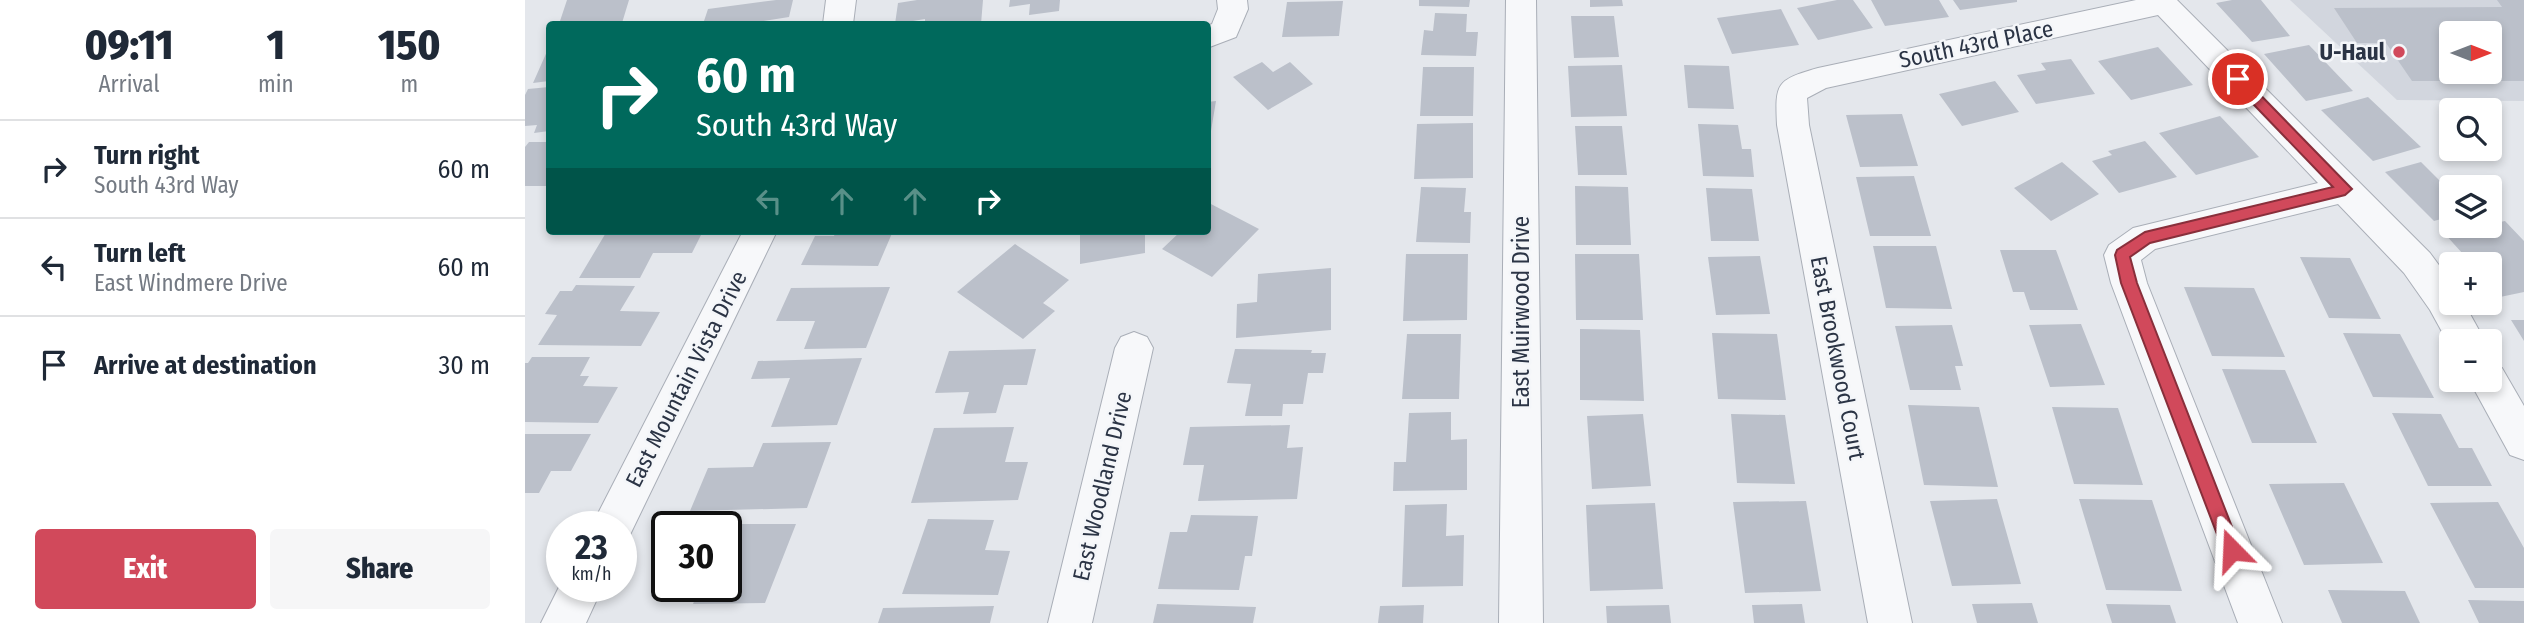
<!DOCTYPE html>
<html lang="en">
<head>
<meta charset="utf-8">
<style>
	:root { --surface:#fff; --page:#f6f6f7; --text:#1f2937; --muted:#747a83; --line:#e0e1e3; --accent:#d1495b }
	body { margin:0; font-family:"Fira Sans Condensed",sans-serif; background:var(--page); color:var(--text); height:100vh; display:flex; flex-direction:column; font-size:26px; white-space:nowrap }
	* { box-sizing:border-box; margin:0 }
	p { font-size:23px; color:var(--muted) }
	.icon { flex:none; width:38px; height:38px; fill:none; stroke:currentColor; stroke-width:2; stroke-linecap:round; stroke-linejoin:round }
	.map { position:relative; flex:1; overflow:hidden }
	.details { display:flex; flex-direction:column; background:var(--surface); width:525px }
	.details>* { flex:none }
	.top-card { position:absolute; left:21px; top:21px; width:665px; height:214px; border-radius:7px; box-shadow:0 4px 10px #0003; background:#00695c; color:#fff; overflow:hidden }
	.needle { width:46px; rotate:90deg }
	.controls { position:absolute; left:1914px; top:21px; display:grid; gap:14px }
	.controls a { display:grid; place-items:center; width:63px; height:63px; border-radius:7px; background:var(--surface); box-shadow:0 4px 10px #0003; font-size:35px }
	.speed { position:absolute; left:21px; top:511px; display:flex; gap:14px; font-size:35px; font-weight:700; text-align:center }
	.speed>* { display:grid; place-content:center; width:91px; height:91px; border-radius:50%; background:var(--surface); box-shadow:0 4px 10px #0003; line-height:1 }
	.speed small { font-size:18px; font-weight:400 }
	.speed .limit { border:4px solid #111; border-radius:10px; background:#fff; color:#111 }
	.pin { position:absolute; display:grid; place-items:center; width:60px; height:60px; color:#fff; margin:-30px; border:4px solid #fff; border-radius:50%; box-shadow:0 2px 7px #0007 }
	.me { position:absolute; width:77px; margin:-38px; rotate:339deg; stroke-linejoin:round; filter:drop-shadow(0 0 5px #0008) }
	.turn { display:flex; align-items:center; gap:24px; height:147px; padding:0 35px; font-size:32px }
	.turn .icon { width:91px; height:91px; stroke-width:2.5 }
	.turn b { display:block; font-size:49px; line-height:60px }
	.lanes { display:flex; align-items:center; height:66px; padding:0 35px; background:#0003; justify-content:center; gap:35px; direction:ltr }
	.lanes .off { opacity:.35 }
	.eta { display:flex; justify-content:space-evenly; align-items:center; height:119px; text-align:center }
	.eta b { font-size:42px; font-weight:800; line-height:49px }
	.cta { display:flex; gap:14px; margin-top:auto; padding:14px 35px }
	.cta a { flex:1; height:80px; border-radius:7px; background:var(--accent); color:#fff; font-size:28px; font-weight:800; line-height:80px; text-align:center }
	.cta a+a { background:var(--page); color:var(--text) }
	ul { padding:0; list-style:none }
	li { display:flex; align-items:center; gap:21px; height:98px; padding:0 35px; border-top:2px solid var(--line) }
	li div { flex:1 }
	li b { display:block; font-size:26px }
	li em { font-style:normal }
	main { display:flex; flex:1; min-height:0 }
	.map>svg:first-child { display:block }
	.built { fill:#d2d6de; fill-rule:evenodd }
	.building { fill:#bbc0ca; fill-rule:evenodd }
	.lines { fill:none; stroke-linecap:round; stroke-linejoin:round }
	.street-casing { stroke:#a9aeb7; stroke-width:2 }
	.street { fill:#f7f8fa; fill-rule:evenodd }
	.route { fill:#d1495b; stroke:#882f3b; stroke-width:2 }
	.poi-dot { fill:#d1495b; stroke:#f4f6f9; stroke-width:2.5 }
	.labels { text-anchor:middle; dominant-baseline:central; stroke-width:5; stroke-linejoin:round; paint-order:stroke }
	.street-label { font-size:23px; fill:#2b3445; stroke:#f4f6f9 }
	.poi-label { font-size:23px; font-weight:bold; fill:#2b3445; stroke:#f4f6f9; text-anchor:end }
</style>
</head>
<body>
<main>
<section class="details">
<div class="eta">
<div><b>09:11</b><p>Arrival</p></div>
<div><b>1</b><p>min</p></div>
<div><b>150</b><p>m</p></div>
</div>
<ul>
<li><svg class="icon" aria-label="right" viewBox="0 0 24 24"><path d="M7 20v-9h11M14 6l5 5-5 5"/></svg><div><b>Turn right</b><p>South 43rd Way</p></div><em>60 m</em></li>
<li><svg class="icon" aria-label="left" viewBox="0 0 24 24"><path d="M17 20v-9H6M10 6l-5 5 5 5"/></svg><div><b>Turn left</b><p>East Windmere Drive</p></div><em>60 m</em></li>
<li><svg class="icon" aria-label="arrive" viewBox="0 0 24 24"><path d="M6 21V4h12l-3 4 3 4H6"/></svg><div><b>Arrive at destination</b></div><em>30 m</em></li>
</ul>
<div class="cta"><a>Exit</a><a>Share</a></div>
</section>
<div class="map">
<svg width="1999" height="623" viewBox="0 0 1999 623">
	<rect width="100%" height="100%" fill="#e4e7ec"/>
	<path class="built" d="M1765 0H1999V101L1872 100ZM1927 33H1965V72H1927Z"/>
	<path class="building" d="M42 0H104L97 23 34 24Z
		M251 0H268L264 17 232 22 231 24H178L183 9Z
		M392 0H458L456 24H400V19L370 24 373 3Z
		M485 0H535L534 11 504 15 505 4 484 7Z
		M894 0H945L944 7 894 6Z
		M1065 0H1097L1098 6 1065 7Z
		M1312 0H1328L1348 28 1293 40 1272 8Z
		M1346 0H1414L1424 17 1360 26Z
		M1428 0H1492V2L1435 10Z
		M1707 0H1736L1765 36 1727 42 1691 3Z
		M1972 0H1999V81H1887L1861 43H1832L1809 8 1977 7ZM1927 33H1965V72H1927Z
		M818 1 814 36 757 37 762 2Z
		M1256 9 1274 45 1207 54 1192 18Z
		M910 13 942 14 941 32H953L951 56 896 55 899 30 908 31Z
		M1046 16H1089L1094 57 1049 58Z
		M1784 45 1828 91 1781 101 1739 54Z
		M24 47V81L8 83Z
		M1633 47 1668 85 1606 100 1573 61Z
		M1546 59 1570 94 1511 104 1492 75 1521 70 1516 63Z
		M737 62 748 72 765 62 788 84 743 110 708 77Z
		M1097 65 1102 116 1046 117 1043 66Z
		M1159 65 1204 66 1209 109 1163 108Z
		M898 67H949L948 116H895Z
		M1470 81 1494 112 1437 126 1414 94Z
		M24 87V131L9 133 12 125 0 126V95L3 89Z
		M1843 97 1896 147 1848 161 1796 110Z
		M691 101 684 143H682V102Z
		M1377 114 1393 166 1335 167 1321 115Z
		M1695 116 1734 157 1671 175 1634 133Z
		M948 123V178L889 179 892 124Z
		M1173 124 1213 125 1217 149H1226L1229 177 1178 176Z
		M1050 126H1097L1102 175H1053Z
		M1620 141 1652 177 1594 193 1567 161 1587 155 1583 151Z
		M4 142H24V186H0V147Z
		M1537 162 1574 194 1526 221 1489 188Z
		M1896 162 1927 193V216L1909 221 1860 172Z
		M1389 176 1406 236H1345L1331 177Z
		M1050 186 1103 187 1106 245H1051Z
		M896 187 941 188 939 212H946L945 243 891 242Z
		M1181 188 1227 189 1234 241H1186Z
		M684 203 734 229 687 277 637 249 656 231H682Z
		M1980 221 1999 241V292L1975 297 1965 285V264H1947L1919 233Z
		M82 231H178L167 253H128L115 278H54Z
		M311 231H368L353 266 276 265 290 236H309Z
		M555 231H620V253L555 264Z
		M490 244 544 280 518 303 530 311 498 339 432 292Z
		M1348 246H1411L1427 309 1361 308Z
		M1475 250H1531L1553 310H1505L1499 292H1488Z
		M881 254H943L942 320 878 321Z
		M1050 254H1114L1118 320H1051Z
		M1235 256 1245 314 1191 315 1183 257Z
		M1775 257 1825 258 1856 319 1804 318Z
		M806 268V330L711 338 712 304 732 302 733 274Z
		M51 285 110 286 95 311 135 312 116 346 13 345 32 315 20 314 35 291H47Z
		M365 287 341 348 279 349 290 321H251L266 288Z
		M1659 287 1729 288 1760 357 1687 356Z
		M1986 320H1999V341Z
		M1556 324 1580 385 1525 387 1504 325Z
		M1427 325 1438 366H1430L1436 390H1385L1370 326Z
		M1055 329 1115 330 1119 401 1055 400Z
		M1187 333 1252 334 1261 400 1193 399Z
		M1818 333 1875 334 1909 398 1848 397Z
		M882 334H936L934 399H877Z
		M511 349 502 385H479L471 413 438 414 444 392 410 393 424 351Z
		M710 349 787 350 786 353H801L798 373H783L778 404H758L757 416H720L726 384 702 383Z
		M7 357H65L55 376H64L58 386 93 387 73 423 0 422V363H3Z
		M337 358 312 425 246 427 265 378 226 379 233 361Z
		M1697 369 1760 370 1792 443H1727Z
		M1383 405 1454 407 1473 487 1399 485Z
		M1527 407 1593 408 1618 485 1549 484Z
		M926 412V440L942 439V490L868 491 869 462H881L884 413Z
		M1867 413 1916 414 1934 448H1947L1967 486H1903Z
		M1118 414 1126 486 1067 489 1062 416Z
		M1206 414 1260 415 1270 484 1212 483Z
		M765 425 762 448 778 447 772 499 673 501 679 465H658L665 427Z
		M489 427 480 462H503L493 500 386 503 409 428Z
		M0 434H66L46 471H26L14 493H0Z
		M306 442 282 508 165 511 183 468 228 467 238 443Z
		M1819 483 1858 563 1779 565 1744 484Z
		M1472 499 1496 584 1427 586 1405 501Z
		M1554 499 1627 500 1657 591 1581 590Z
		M1281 501 1296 591 1220 593 1208 502Z
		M1973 502 1999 548V588H1950L1905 503Z
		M1130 503 1138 589 1065 591 1061 505Z
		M922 504 921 536 939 535 938 586 877 587 880 505Z
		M666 515 733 516 727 556H720L714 590 633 589 645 532H662Z
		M403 519 469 520 460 550 485 551 473 595 377 594Z
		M201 524H271L240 603 168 604 175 586H201Z
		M1803 590 1880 591 1895 623H1817Z
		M1943 600 1999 601V623H1954Z
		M1507 603 1513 623H1452L1447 604Z
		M632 604 731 607 728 623H628Z
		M1277 604 1280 623H1229L1227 605Z
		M1581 604 1645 605 1651 623H1587Z
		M899 605 898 623H853L855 606Z
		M1144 605 1146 623H1082L1081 606Z
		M469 606 465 623H353L358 608Z"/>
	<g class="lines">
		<defs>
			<path id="street" d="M301 0H331L328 24H298Z
				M692 0H722L723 9 711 37 682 48V26L687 24 693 9Z
				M981 0H1011L1018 623H974Z
				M1611 0H1652L1905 253 1927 283V303H1939L1960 341H1927V350L1905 310 1879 273 1813 204 1630 249 1616 260 1622 283 1757 623H1713L1586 283 1579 255 1584 245 1608 228 1793 183 1633 15 1301 88 1282 98 1284 125 1387 623H1343L1252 125C1250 83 1251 80 1293 68Z
				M218 231H252L102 541 96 543V527H66Z
				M609 332 622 337 628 348 567 623H523L590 348 596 337Z
				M1965 364 1977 368 1999 406V460L1985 455 1944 380H1965Z
				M37 581V586H78L61 623H16Z"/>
		</defs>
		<use href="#street" class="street-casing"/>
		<use href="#street" class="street"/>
	</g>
	<path class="route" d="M1713 75 1717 76 1827 189 1820 195 1625 243 1605 257 1612 283 1716 550 1713 556 1707 559 1700 556 1698 550 1596 283 1590 255 1592 250 1620 232 1808 187 1708 83V76Z"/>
	<circle class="poi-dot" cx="1874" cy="52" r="7"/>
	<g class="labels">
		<g class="street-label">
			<text transform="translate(1451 44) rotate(-12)">South 43rd Place</text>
			<text transform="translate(996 312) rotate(-90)">East Muirwood Drive</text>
			<text transform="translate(1313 358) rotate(79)">East Brookwood Court</text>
			<text transform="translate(161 379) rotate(-63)">East Mountain Vista Drive</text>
			<text transform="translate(577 486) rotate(-77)">East Woodland Drive</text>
		</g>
		<g class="poi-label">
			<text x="1860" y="52">U-Haul</text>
		</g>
	</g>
</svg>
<div class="controls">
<a><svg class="needle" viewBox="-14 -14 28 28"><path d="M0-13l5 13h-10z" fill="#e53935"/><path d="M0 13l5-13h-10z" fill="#747a83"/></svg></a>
<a><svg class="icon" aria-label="search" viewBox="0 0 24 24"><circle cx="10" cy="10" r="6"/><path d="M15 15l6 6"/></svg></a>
<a><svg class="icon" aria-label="layers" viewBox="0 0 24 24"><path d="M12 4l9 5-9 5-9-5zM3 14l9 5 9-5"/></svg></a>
<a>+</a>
<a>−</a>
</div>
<div class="speed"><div>23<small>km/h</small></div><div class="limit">30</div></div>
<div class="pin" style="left:1713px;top:79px;background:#d93025"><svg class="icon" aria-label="arrive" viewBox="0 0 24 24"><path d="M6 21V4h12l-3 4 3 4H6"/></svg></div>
<svg class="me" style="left:1707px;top:550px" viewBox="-20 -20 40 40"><path d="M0-17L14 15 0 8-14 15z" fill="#d1495b" stroke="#fff" stroke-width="4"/></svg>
<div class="top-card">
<div class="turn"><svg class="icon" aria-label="right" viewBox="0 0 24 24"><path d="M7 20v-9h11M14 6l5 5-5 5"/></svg><div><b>60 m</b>South 43rd Way</div></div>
<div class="lanes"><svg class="icon off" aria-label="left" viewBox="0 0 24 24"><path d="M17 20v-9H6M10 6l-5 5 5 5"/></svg><svg class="icon off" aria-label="ahead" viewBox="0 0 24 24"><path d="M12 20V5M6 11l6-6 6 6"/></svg><svg class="icon off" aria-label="ahead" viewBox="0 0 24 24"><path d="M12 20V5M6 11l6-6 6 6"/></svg><svg class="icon" aria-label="right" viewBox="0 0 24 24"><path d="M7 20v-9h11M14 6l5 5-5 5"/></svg></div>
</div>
</div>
</main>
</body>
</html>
